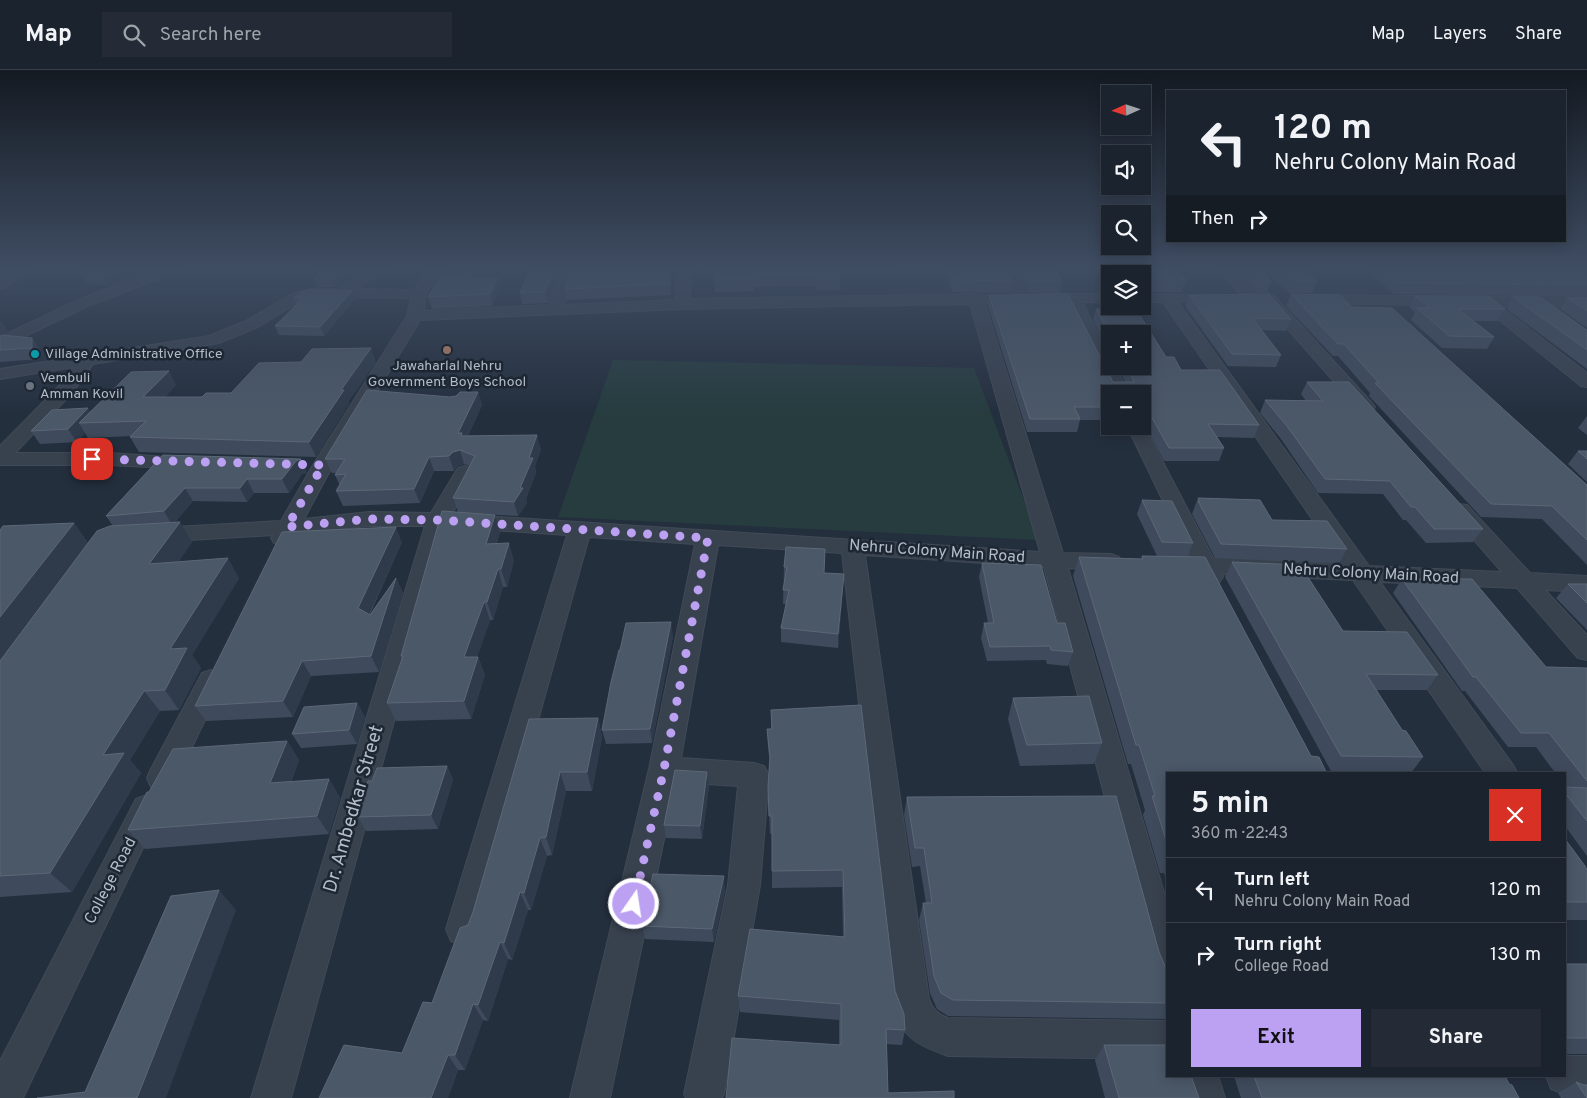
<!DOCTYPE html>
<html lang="en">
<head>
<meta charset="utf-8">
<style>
	:root { --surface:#1b232e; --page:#242b36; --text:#f1f3f6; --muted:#a0a4aa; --line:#39404a; --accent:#bca0f2 }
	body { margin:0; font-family:Overpass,sans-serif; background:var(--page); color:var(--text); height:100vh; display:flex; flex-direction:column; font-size:19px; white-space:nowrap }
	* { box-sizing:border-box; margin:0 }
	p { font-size:16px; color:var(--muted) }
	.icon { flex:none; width:28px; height:28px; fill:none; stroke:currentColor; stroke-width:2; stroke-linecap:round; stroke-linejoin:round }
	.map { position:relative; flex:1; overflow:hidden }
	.details { position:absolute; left:1166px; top:702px; width:400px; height:305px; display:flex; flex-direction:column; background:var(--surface); border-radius:0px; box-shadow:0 2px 12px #0003,0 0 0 1px var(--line) }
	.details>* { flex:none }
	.banner { position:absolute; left:1166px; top:20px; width:400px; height:152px; border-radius:0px; box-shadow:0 2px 12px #0003,0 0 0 1px var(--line); background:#1b232e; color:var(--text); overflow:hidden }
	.needle { width:32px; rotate:267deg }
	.buttons { position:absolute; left:1101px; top:15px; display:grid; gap:10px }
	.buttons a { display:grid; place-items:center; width:50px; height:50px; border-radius:0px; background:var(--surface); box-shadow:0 2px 12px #0003,0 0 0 1px var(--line); font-size:25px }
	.pin { position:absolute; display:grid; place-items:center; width:42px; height:42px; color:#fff; margin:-21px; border-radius:10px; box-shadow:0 2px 8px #0006 }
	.me { position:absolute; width:55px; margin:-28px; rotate:13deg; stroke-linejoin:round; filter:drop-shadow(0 0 4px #0008) }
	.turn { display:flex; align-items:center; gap:18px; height:105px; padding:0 25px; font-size:22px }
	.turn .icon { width:65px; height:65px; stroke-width:2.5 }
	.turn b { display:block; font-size:35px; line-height:42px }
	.then { display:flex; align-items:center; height:48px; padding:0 25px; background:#0003; gap:10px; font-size:19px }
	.round { display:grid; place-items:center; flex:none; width:52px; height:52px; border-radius:0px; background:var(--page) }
	.summary { display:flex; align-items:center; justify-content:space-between; height:85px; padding:0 25px }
	h1 { font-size:30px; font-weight:700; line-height:38px }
	.cta { display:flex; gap:10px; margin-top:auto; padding:10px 25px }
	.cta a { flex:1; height:58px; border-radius:0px; background:var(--accent); color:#111; font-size:20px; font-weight:700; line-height:58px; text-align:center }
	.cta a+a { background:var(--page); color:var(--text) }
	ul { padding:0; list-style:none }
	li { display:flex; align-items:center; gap:15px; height:65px; padding:0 25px; border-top:1px solid var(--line) }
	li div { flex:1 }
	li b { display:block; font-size:19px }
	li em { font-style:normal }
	header { display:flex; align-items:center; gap:30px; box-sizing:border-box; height:70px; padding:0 25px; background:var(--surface); border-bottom:1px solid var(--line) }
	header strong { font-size:24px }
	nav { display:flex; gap:28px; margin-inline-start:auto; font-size:18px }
	.search { width:350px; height:45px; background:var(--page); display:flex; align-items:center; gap:12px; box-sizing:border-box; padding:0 18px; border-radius:0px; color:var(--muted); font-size:19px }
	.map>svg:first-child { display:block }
	.green { fill:#263c3f }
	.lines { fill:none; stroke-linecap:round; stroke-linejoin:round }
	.minor-casing { stroke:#414a57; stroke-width:2 }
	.minor { fill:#38414e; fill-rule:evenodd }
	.wall { fill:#3f4b5c }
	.shaded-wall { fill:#2f3b4b }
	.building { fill:#4b5868; stroke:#5c6777 }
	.route { stroke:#bca0f2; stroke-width:9; stroke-dasharray:0 16.2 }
	.education-dot { fill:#8d6e63; stroke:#1d2633; stroke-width:2 }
	.culture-dot { fill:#0f9aa8; stroke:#1d2633; stroke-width:2 }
	.worship-dot { fill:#6b7280; stroke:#1d2633; stroke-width:2 }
	.labels { text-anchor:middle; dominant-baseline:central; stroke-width:5; stroke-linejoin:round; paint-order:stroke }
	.far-poi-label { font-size:14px; fill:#b4bcc9; stroke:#1d2633; text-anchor:start }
	.street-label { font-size:16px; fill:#b4bcc9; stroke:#1d2633 }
	.near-street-label { font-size:19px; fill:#b4bcc9; stroke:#1d2633 }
</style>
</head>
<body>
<header>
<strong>Map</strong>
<div class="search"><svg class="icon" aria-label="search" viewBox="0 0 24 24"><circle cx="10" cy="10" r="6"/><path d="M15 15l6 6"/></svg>Search here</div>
<nav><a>Map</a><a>Layers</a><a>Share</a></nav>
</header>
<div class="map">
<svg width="1587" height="1028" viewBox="0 0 1587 1028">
	<rect width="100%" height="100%" fill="#242f3e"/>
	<path class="green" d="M613 290 974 298 1039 470 558 447Z"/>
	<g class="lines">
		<defs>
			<path id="minor" d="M16 199H34L5 218 0 219V209Z
				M158 199H179L177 202 88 236 0 278V267L78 230Z
				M368 199H386L357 219 414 220 427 199H441L426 224 424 241 549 235 561 199H575L564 235 675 230 677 199H691L690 229 976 224 996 226 999 229 996 232 985 234 1063 483 1111 484 1119 487 1123 492 1119 497 1111 500 1068 498 1168 836V916L1155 911 1150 898 1044 497 865 485 929 929C932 939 938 945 948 948L1168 951V989L948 986C906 971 898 962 891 918L842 483 718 475 681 688 754 693 764 696 769 705 760 815 724 1024 722 1028H686L684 1024 728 815 738 716 676 712 610 1028H570L649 699 695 474 589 467 480 859 475 871 463 876 451 871 446 859 567 465 447 457 291 1028H251L425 456H369L296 463 290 473 282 475 274 473 271 468 273 465 156 472 148 470 145 465 148 460 156 458 281 451 313 395 407 246 411 228 311 227 304 229 258 257 219 273 93 294 74 321 15 383H110L195 389 198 393 195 397 188 399 110 395H0V376L62 313 74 297 0 309V299L209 266 246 251 294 223 311 219H337ZM970 234 1040 482 452 444 475 402 472 398 465 396 458 398 431 443 369 442 304 449 333 395 420 250 682 239Z
				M1000 199H1014L1028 228 1026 231H1016Z
				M1224 199H1234L1257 226 1260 229 1257 232H1247L1224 205 1222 202Z
				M1039 224H1110V232H1082L1110 287V296H1115L1129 324H1111L1067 232 1034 231 1032 228 1034 225Z
				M1142 224 1188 225 1190 228 1188 231 1178 232 1369 496 1502 502 1448 440 1451 435 1459 434 1467 435 1530 503 1587 506V522L1545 520 1587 565V590L1578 588 1517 518 1380 512 1513 695 1518 704H1486L1353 510 1221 504 1223 507 1219 513 1211 515 1203 513 1197 503 1169 499 1165 494 1169 489 1177 486 1190 487 1127 356H1142V352L1213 488 1343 494 1163 232H1142Z
				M1269 224 1274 226 1372 333 1375 337 1372 341 1366 342 1360 341 1264 232 1261 229 1264 226Z
				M1314 225 1587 228V238L1501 237 1587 303V317L1581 316 1482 236 1309 233 1306 230 1309 227Z
				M211 600 220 603 224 610 173 717 162 720 151 717 147 708 151 699 202 603Z
				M147 725 158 729 162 738 23 1028H0V991L136 729Z
				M1565 986H1587V1024H1565L1551 1019 1546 1006H1565Z
				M1179 1006H1218L1225 1028H1185Z"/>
		</defs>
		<use href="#minor" class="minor-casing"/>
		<use href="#minor" class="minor"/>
	</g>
	<path class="wall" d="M85 199H152L109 216 85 212 79 202Z
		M322 199H364L336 217H318L314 208Z
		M530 199H560L548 233 522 234 520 223Z
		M571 199H671V225L567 230 565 219Z
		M708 199H891V202H840V220H816L815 216 753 217 754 221 715 222V204H709Z
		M944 199H1006L1011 211 1009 223 952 222Z
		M1015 199H1055L1062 211 1060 223H1028Z
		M1100 199H1177L1186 210 1182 222H1142V204H1110V212Z
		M1236 199H1261L1271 211 1267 223H1257Z
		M1263 199H1304L1317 211 1312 223H1289Z
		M1365 199H1587V227L1394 224Z
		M471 203 473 209 500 219 492 236 432 239 428 227Z
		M1291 224 1352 237 1587 415V495L1542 449 1481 447 1369 326 1370 323 1338 286H1333L1286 236Z
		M989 225 1113 312H1125L1117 296H1142L1110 264V283L1093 250 1096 239 1166 287 1181 300 1259 355 1254 368 1217 367 1224 378 1219 391H1164L1142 350V324H1110V350H1080L1077 362H1027L988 236Z
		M1189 225 1291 249 1286 261 1261 260 1281 285 1276 297 1228 296 1185 236Z
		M1415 226 1505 239 1498 251H1474L1494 267 1487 279 1442 278 1411 250 1415 242 1409 237Z
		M1513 227 1587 260V299L1507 239Z
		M294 228 355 229 324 266 279 265 275 256 297 235Z
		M1567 228H1587V258L1560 239Z
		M0 266 32 268 39 279V289L0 292Z
		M376 292 348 332 349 334 316 387 139 382 130 367 131 366 88 368 85 363 77 372 40 374 31 361 176 315 165 327H202L231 323Z
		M1307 312 1483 459 1473 472 1426 473 1406 450H1403L1383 424 1318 423 1281 369 1260 343 1265 330 1306 331 1301 324Z
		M478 322 482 335 468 366 541 379 535 396 536 403 526 429 527 433 518 446 481 444 500 462 497 473 514 490 507 517H503L493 550H490L477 587H478L485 605 471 649 396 651 387 633 402 590 401 586 458 442 453 428 470 396 464 394 457 396 454 401H434L420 433 343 436 336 421 340 416 335 405 336 403H332L325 389 450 327Z
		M1587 346V365L1578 358Z
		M1578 381H1587V412L1568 394Z
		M163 385 301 389 307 403 302 404 289 423H254L247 432 193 431 175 452 192 472 178 492 239 508 192 585 201 598 179 640 160 641 130 690 141 703 72 822 0 827V591L74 453 88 473 113 456 106 446Z
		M1198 428 1272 450 1347 479 1339 493 1215 488 1192 444Z
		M1142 430 1193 473 1187 487 1311 686 1168 704V816L1164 803H1160L1143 745 1145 740 1131 694H1128L1073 506 1079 487 1141 489 1142 486 1183 487 1157 486 1137 444Z
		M402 472 370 544V545L396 508 403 523 379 602 311 606 293 647 206 651 195 636Z
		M1232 492 1343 561 1438 605 1427 620H1376L1402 660 1423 687 1411 703 1331 701 1225 507Z
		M982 493 1057 553 1073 582 1068 596 1047 594 1046 590 987 591 981 568 984 553H988L979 507Z
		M784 497 824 503 844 504 838 578 781 572V558L786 534H783Z
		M1402 509 1546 597 1587 598V786L1565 756V717H1567L1565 715V704H1556L1536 677H1508L1465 621H1462L1393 523Z
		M1568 514H1587V560L1556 528Z
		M673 566 652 673 606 674 602 660 620 580Z
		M1013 628 1102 673 1094 694 1020 696 1008 649Z
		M357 633 365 647 357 674 301 678 292 664Z
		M861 635 895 921 905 960 902 975 886 974 726 1028 839 975V950L740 942 738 926 843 867 842 817 772 818V764H770L768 716 770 694 768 678 767 659H771V640Z
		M598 648 602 667 592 721H566L552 785 547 786 531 840H528L512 890 508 889 488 951 483 950 465 1000H458L448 1028H319L402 983 432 933 473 842 529 649Z
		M287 671 299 690 291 712 329 709 340 728 329 764 145 779 128 760 149 722Z
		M447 696 453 710 438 759 366 761 358 747 372 711Z
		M707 702 709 716 702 769 666 768 664 755Z
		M907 727 1159 882 1165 896 1168 897V949L948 946 937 939 930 923 919 850 923 833H926L920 796 912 797 904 745Z
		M1565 769 1587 800V850H1565Z
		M725 820 714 872 645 869 642 856Z
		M1565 894H1587V984H1565Z
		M1104 975 1199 1028H1105L1095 990Z
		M1234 1006H1505L1509 1014 1519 1028H1241Z
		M1576 1012 1584 1015 1587 1028H1561L1558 1023Z"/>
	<path class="shaded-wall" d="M0 199H12L0 207Z
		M120 199H152L109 216 103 206Z
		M347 199H364L336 217 333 208Z
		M554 199H560L548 233 545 222Z
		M670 199H671V225L670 214Z
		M471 203 474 214 468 209Z
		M497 208 500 219 492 236 490 224Z
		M352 221 355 229 324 266 320 257Z
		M0 251H1L8 261 0 265Z
		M32 268 39 279V289L32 278Z
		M371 278 376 292 348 332 349 334 316 387 309 372 341 320Z
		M169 301 176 315 151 342 143 327Z
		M478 322 482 335 465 372 458 363Z
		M1146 337 1142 350V345L1144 340Z
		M88 338 96 351 79 353 85 363 77 372 68 359Z
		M537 365 541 379 535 396 536 403 526 429 527 433 518 446 514 432 520 418 529 388Z
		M460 380 464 394 457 396 454 401 449 386 453 382Z
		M429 387 434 401 420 433 414 419Z
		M301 389 307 403 302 404 289 423 282 409 296 391Z
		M247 409 254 423 247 432 240 418Z
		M185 418 193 431 172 455 164 441Z
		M495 445 500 462 491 491 486 474Z
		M180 452 192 472 162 514 149 494Z
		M74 453 88 473 0 591V547Z
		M396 457 402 472 365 553 358 538Z
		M509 473 514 490 507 517 501 499Z
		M228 488 239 508 192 585 201 598 179 640 165 620 170 579Z
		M498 499 503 517 493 550 487 532Z
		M844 504 843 518 838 578V564Z
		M396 508 403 523 379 602 371 586Z
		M484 532 490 550 471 605 464 587Z
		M671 552 673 566 652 673 650 659Z
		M478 587 485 605 471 649 464 631Z
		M302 591 311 606 293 647 283 631Z
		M144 621 160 641 130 690 141 703 72 822 50 803 103 685Z
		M357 633 365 647 357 674 349 660Z
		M598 648 602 667 592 721 587 702Z
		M287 671 299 690 283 732 270 713Z
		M447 696 453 710 438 759 431 745Z
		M560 702 566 721 552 785 546 767Z
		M707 702 709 716 702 769 700 756Z
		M329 709 340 728 329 764 317 746Z
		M540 768 547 786 531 840 524 823Z
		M724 806 725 820 714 872 712 859Z
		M219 820 236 840 166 1028H137Z
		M520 822 528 840 512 890 504 873Z
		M500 872 508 889 488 951 478 935Z
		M473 934 483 950 465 1000 455 985Z
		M448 985 458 1000 448 1028H431Z"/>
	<path class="building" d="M85 199H120L103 206 79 202Z
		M322 199H347L333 208H314Z
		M530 199H554L545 222 520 223Z
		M571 199H670V214L565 219Z
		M715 199H839L840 207 816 208V204H753V209L714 210Z
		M950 199H1006L1011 211 953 210Z
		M1024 199H1055L1062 211H1030Z
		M1112 199H1177L1186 210H1145L1143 214H1142V204H1116Z
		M1251 199H1261L1271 211H1261Z
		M1280 199H1304L1317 211H1294Z
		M1383 199H1587V215L1399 213Z
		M471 203 468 209 497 208 490 224 428 227 442 204Z
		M308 220 352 221 320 257 275 256 303 228H294L301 222Z
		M1068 224 1113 312H1134L1127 296H1142V264H1110V265L1096 239H1136L1166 287H1174L1181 300H1220L1259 355 1208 354 1224 378H1169L1146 337 1144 340 1142 337V324H1110V337H1074L1080 349H1030L989 225Z
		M1269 224 1291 249 1252 248 1281 285 1232 284 1189 225Z
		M1291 224 1340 225 1352 237 1392 238 1587 415V470L1552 436 1491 434 1375 313H1379L1344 274H1338Z
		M1415 226H1488L1505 239H1458L1494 267 1449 266 1417 238H1430Z
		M1513 227H1540L1587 260V280Z
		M1567 228H1587V241Z
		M2 265 32 268V278L0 280V266Z
		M371 278 341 320H344L309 372 130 367 146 351 79 353 131 302 169 301 143 327H202L206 323H231L259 293 301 292 312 279Z
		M1307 312H1349L1483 459H1434L1415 437H1411L1390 411 1325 409 1287 356 1265 330 1323 331Z
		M367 320 450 327 456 326 460 322H478L458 363H462L461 366 537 365 529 388H533L520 418H523L514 432 453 428 475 386 460 380 453 382 449 386 429 387 414 419 336 421 346 404 335 405 345 389H325Z
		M88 338 68 359 31 361 52 340Z
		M1578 381H1587V389Z
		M163 385 301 389 296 391 282 409H247L240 418H185L164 441 106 446Z
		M1198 428 1260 430 1272 450 1327 451 1347 479 1221 474 1198 431H1200Z
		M1142 430 1172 431 1193 473 1162 472Z
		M442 441 495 445 486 474 509 473 501 499H498L487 532H484L464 587H478L464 631 387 633 403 586H401Z
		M180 452 149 494 228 488 170 579 187 578 165 620 144 621 103 685 124 683 50 803 0 806V591L97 461 110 456Z
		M74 453 0 547V460L3 456Z
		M396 457 358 538 370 545 396 508 371 586 302 591 283 631 195 636 282 462Z
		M786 477 825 479 824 503 844 504 838 564 781 558 789 520H783L787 497H784Z
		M1142 486 1205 487 1311 686 1319 687 1327 704H1168V776L1152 726H1155L1139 675H1136L1079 487 1143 489Z
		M1232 492 1300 495 1343 561 1407 562 1438 605 1366 604 1402 660 1406 661 1423 687 1341 686Z
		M982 493 1041 495 1057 553H1065L1073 582 1051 580 1050 576 990 577 984 553H994Z
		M1402 509H1472L1546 597 1587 598V711L1549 663H1521L1476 607H1473Z
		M1568 514H1587V533Z
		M671 552 650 659 602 660 611 612 619 580H620L626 553Z
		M1089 626 1102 673 1027 675 1013 628Z
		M357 633 349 660 292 664 304 637Z
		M861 635 895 921 904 944 905 960 886 959 888 1023 954 1021V1028H726L732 968 841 975V934L738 926 750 859 845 867 843 800 772 801V746H769L768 716 770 687 767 659H772L771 640Z
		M598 648 587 702H560L546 767 540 768 524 823 520 822 504 873 500 872 478 935 473 934 455 985H448L431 1028H319L344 975 402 983 423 932 432 933 460 858 468 855 473 842 529 649Z
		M287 671 270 713 329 709 317 746 128 760 147 722H149L173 679Z
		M447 696 431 745 358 747 368 711H372L377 698Z
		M675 700 707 702 700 756 664 755Z
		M1565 717 1587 718V751L1565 723Z
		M1116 726 1159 882 1165 896 1168 897V933L953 930 941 923 934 906 923 833H932L924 778H915L907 727Z
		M1565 769 1585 796 1587 800V832H1565Z
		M653 804 724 806 712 859 642 856Z
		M219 820 137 1028H37L85 1022 171 826Z
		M1565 894H1587V968H1565Z
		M1104 975H1168V1006H1191L1199 1028H1119Z
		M1254 1006H1505L1509 1014 1512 1015 1519 1028H1262Z
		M1576 1012 1584 1015H1587V1028Z"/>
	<linearGradient id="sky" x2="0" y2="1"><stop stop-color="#141a22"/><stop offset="0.58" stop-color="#3f4d63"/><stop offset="1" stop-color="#3f4d63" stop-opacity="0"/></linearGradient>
	<rect width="1587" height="343" fill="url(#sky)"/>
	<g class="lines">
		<path class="route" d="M92 389 323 395 287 457 369 449 438 450 708 468 664 699 634 834"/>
	</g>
	<circle class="education-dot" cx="447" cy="280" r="5"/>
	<circle class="culture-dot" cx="35" cy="284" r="5"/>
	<circle class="worship-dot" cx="30" cy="316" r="5"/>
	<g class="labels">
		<g class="far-poi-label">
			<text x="45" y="284">Village Administrative Office</text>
			<text x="447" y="296" text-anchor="middle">Jawaharlal Nehru<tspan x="447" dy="16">Government Boys School</tspan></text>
			<text x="40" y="308">Vembuli<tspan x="40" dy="16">Amman Kovil</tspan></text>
		</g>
		<g class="street-label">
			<text transform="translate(937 482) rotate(4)">Nehru Colony Main Road</text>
			<text transform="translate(1371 504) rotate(3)">Nehru Colony Main Road</text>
			<text transform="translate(111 811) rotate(-63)">College Road</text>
		</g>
		<g class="near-street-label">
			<text transform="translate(354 739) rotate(-74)">Dr. Ambedkar Street</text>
		</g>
	</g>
</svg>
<div class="buttons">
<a><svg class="needle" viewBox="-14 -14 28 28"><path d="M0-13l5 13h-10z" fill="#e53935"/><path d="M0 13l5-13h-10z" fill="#a0a4aa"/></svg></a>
<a><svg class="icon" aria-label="sound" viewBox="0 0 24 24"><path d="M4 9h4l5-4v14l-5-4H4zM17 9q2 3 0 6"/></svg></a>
<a><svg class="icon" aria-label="search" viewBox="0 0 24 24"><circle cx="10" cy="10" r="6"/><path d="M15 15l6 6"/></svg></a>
<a><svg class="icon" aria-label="layers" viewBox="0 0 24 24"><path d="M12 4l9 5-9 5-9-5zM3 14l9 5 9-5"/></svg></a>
<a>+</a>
<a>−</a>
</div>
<div class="pin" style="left:92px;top:389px;background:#d93025"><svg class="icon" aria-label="arrive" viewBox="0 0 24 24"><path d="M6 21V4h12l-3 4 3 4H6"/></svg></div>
<svg class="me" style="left:634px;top:834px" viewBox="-20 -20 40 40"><circle r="17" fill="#bca0f2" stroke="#fff" stroke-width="3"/><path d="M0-11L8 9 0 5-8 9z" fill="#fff"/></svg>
<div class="banner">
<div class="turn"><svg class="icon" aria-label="left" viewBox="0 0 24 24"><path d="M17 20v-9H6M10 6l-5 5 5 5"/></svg><div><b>120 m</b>Nehru Colony Main Road</div></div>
<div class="then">Then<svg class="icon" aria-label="right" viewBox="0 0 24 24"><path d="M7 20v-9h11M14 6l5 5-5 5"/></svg></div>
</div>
<section class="details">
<div class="summary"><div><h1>5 min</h1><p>360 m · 22:43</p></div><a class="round" style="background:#d93025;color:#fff"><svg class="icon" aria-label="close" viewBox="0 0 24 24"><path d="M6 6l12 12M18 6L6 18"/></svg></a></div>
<ul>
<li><svg class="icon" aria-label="left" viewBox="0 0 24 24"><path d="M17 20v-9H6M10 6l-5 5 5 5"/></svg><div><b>Turn left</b><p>Nehru Colony Main Road</p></div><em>120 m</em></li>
<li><svg class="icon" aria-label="right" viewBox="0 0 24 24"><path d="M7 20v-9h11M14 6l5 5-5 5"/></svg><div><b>Turn right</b><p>College Road</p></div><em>130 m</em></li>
</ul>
<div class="cta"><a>Exit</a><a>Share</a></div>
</section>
</div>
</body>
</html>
